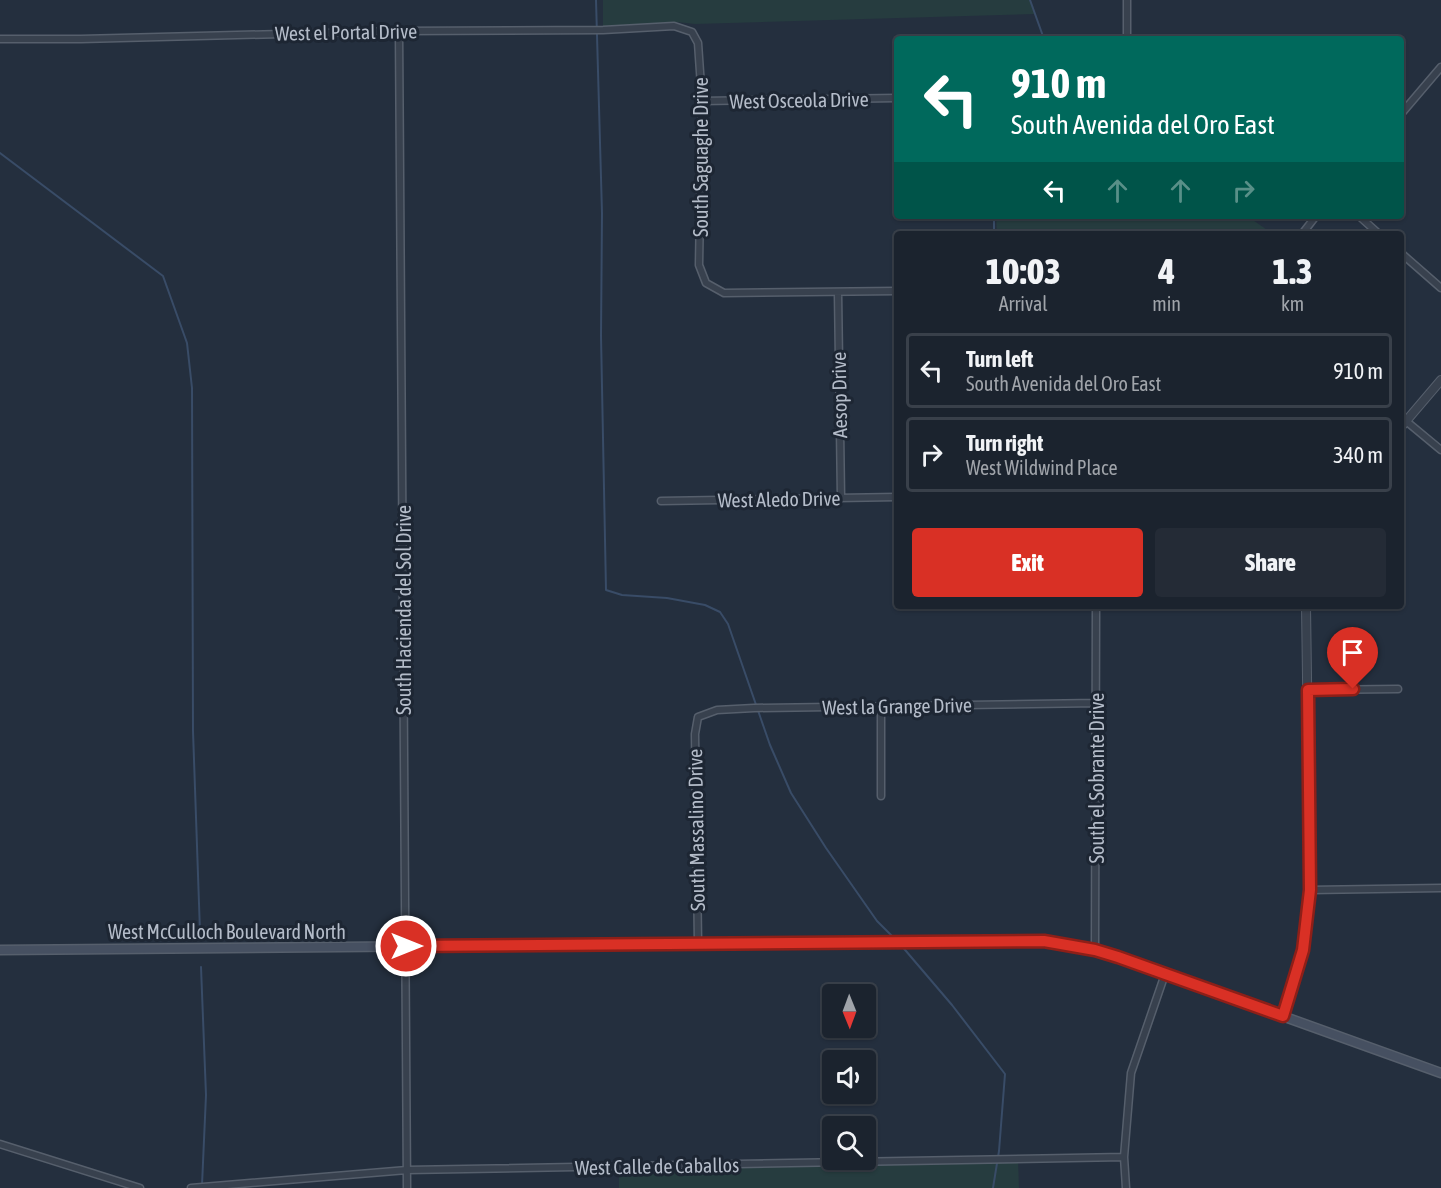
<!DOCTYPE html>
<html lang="en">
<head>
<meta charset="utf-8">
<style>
	:root { --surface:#1b232e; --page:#242b36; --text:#f1f3f6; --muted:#a0a4aa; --line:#39404a; --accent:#d93025 }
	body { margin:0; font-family:"Asap Condensed",sans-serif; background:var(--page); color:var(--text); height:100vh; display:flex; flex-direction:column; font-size:22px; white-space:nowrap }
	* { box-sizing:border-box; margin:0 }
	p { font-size:20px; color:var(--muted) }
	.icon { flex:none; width:33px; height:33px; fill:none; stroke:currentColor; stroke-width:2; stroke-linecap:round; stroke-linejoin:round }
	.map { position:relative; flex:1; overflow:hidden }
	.details { position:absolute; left:894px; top:231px; width:510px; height:378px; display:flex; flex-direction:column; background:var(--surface); border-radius:6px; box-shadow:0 2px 4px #0004,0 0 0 2px var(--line) }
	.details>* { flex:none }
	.banner { position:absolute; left:894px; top:36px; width:510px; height:183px; border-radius:6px; box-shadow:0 2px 4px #0004,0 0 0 2px var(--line); background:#00695c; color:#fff; overflow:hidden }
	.needle { width:39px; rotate:179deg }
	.tools { position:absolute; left:822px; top:984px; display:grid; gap:12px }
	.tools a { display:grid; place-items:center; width:54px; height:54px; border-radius:6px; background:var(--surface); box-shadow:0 2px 4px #0004,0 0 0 2px var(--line); font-size:30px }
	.pin { position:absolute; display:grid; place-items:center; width:51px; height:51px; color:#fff; margin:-62px -26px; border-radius:50% 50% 50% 0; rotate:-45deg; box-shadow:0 0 6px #0007 }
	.pin .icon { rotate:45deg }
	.me { position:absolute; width:66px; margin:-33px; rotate:90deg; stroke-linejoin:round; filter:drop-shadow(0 0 4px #0008) }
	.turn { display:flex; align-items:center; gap:21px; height:126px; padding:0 18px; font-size:27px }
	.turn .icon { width:78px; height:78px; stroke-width:2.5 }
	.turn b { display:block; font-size:42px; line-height:51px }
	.lanes { display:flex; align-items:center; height:57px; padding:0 18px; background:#0003; justify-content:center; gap:30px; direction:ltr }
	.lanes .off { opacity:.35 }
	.eta { display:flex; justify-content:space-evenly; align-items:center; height:102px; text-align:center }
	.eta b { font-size:36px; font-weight:800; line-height:42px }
	.action { display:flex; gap:12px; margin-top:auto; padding:12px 18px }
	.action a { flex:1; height:69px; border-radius:6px; background:var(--accent); color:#fff; font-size:24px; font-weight:800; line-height:69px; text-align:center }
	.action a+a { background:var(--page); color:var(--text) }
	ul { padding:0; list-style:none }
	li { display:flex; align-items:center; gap:18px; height:75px; margin:0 12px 9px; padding:0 6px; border:3px solid var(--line); border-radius:6px }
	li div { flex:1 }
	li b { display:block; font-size:22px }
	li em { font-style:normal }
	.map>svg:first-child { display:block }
	.green { fill:#263c3f }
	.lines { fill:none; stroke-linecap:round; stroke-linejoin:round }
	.stream { stroke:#394c67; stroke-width:2 }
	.minor-casing { stroke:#565f6c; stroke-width:9 }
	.tertiary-casing { stroke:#565f6c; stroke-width:10 }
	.secondary-casing { stroke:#565f6c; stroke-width:11 }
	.minor { stroke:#38414e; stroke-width:6 }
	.tertiary { stroke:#38414e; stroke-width:8 }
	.secondary { stroke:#465061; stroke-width:8 }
	.route-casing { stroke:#8d1f18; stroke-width:15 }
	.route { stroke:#d93025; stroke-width:10 }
	.labels { text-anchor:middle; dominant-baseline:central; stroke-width:6; stroke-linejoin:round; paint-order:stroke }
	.street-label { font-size:20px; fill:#b4bcc9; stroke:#1d2633 }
</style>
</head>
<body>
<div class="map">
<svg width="1441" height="1188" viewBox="0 0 1441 1188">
	<rect width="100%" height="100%" fill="#242f3e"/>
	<path class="green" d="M603 0H1030L1035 14 695 24 677 22 603 27Z
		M996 216H1247L1273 234H997Z
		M1018 1159 1019 1188H619V1167Z"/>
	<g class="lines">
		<path class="stream" d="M596 0 602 213 601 336 606 590 622 595 667 598 705 605 720 612 728 624 770 745 791 793 826 848 877 921 896 940
			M1030 0 1044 39
			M0 153 163 276 187 343 192 388 193 731 200 932
			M994 216V234
			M900 944 952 1005 1005 1074 999 1151 993 1188
			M201 967 206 1095 202 1185"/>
		<defs>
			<path id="minor" d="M1127 0V39
				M399 31 407 1188
				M0 39H81L399 31 603 30 674 26 692 32 698 43 702 101 699 265 706 283 724 293 897 291
				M702 101 897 98
				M1401 114 1441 67
				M1359 216 1379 234
				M1302 234 1316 216
				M1401 253 1441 288
				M838 293 841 498
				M1406 421 1441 450
				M661 501 897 497
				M1308 690 1398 689
				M881 706V796
				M1310 890 1441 888
				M698 943 695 734 698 717 717 710 754 708 1097 703
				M1095 950 1096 606
				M0 1144 140 1188
				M191 1188 407 1170 1124 1157
				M1126 1188 1124 1157 1131 1073 1165 974"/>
			<path id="tertiary" d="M1401 427 1441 380
				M1283 1016 1303 950 1310 890 1306 606"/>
			<path id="secondary" d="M0 950 1044 941 1075 945 1118 957 1441 1073"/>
		</defs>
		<use href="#minor" class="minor-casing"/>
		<use href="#tertiary" class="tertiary-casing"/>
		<use href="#secondary" class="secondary-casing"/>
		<use href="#minor" class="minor"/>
		<use href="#tertiary" class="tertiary"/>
		<use href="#secondary" class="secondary"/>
	</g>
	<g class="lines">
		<defs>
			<path id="route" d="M406 946 1044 941 1095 950 1118 957 1283 1016 1303 950 1310 890 1308 690 1353 689"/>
		</defs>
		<use href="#route" class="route-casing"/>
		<use href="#route" class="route"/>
	</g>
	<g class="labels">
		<g class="street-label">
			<text transform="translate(346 32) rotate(-1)">West el Portal Drive</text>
			<text transform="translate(799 100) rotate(-1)">West Osceola Drive</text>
			<text transform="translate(700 157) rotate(-90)">South Saguaghe Drive</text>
			<text transform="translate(839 395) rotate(-91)">Aesop Drive</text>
			<text transform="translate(779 499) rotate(-1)">West Aledo Drive</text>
			<text transform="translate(403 610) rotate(-90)">South Hacienda del Sol Drive</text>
			<text transform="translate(897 706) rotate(-1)">West la Grange Drive</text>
			<text transform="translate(1096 778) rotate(-90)">South el Sobrante Drive</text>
			<text transform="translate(696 830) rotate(-91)">South Massalino Drive</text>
			<text x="227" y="931">West McCulloch Boulevard North</text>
			<text transform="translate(657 1166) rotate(-1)">West Calle de Caballos</text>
		</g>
	</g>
</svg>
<div class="tools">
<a><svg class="needle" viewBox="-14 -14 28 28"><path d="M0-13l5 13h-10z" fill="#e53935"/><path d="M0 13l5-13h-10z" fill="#a0a4aa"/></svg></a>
<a><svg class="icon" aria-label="sound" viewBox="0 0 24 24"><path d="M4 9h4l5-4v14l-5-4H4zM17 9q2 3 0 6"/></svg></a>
<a><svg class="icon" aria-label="search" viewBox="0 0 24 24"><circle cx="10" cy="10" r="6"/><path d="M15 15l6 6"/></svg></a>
</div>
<div class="pin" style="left:1353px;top:689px;background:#d93025"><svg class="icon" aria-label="arrive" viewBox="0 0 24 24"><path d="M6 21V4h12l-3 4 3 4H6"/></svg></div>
<svg class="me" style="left:406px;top:946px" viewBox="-20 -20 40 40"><circle r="17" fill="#d93025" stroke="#fff" stroke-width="3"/><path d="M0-11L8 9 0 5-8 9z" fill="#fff"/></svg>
<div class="banner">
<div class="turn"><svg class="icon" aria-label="left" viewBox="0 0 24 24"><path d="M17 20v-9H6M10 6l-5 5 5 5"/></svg><div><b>910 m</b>South Avenida del Oro East</div></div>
<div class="lanes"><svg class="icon" aria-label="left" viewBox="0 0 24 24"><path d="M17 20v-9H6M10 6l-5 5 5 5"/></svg><svg class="icon off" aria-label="ahead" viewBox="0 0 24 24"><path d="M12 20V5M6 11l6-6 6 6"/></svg><svg class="icon off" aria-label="ahead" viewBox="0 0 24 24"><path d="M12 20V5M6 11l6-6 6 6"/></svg><svg class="icon off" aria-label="right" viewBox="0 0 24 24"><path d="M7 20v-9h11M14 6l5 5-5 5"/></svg></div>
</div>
<section class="details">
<div class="eta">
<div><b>10:03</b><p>Arrival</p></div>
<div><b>4</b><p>min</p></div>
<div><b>1.3</b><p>km</p></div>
</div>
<ul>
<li><svg class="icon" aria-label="left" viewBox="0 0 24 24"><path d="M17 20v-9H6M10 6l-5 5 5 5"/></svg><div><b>Turn left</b><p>South Avenida del Oro East</p></div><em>910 m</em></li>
<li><svg class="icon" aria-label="right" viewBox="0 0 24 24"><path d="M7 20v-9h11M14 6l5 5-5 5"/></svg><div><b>Turn right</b><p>West Wildwind Place</p></div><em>340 m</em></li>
</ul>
<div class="action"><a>Exit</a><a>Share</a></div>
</section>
</div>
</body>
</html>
